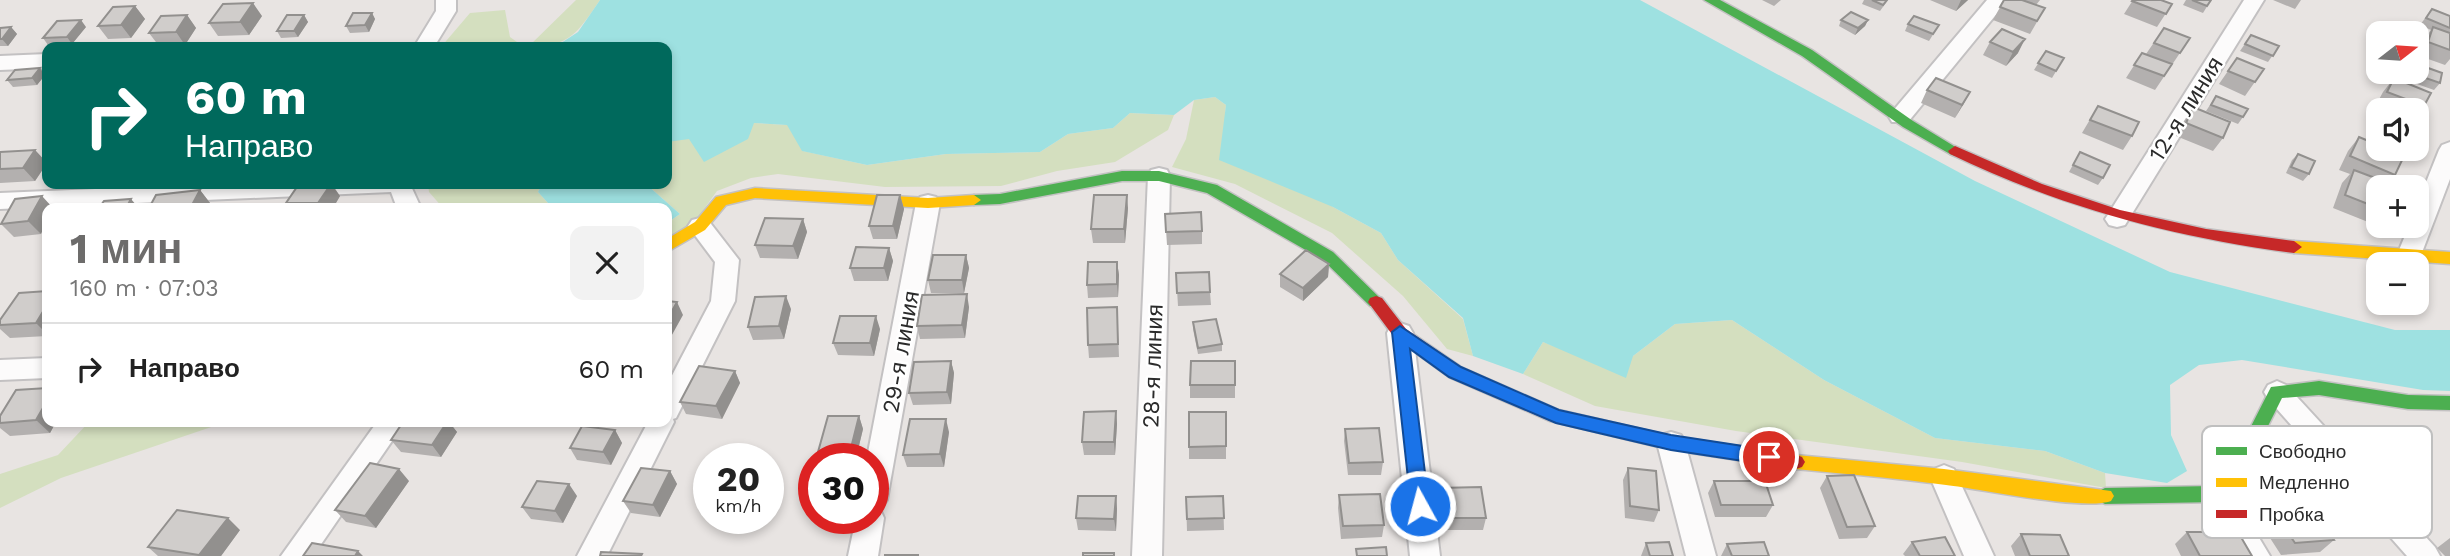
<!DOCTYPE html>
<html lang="ru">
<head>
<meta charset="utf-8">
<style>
	:root { --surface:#fff; --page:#f2f2f2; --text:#222; --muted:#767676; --line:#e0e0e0; --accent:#6d6c6b }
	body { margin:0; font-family:"Work Sans",sans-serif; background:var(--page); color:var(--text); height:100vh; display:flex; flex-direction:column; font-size:26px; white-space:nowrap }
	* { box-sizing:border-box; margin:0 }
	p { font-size:23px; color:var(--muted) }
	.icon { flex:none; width:38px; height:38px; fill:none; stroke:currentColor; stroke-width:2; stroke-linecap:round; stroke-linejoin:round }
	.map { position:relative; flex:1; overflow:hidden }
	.side { position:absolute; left:42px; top:203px; width:630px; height:224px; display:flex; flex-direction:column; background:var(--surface); border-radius:14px; box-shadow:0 4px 10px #0003 }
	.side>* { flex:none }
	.top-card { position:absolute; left:42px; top:42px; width:630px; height:147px; border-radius:14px; box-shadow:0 4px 10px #0003; background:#00695c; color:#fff; overflow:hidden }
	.needle { width:46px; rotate:73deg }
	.fabs { position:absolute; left:2366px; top:21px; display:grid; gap:14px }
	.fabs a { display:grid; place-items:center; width:63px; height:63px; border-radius:14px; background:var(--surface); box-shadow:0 4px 10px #0003; font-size:35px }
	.speed { position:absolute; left:693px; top:443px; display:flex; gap:14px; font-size:35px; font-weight:700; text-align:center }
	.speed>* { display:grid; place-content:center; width:91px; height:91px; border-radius:50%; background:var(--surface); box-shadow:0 4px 10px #0003; line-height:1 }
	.speed small { font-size:18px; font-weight:400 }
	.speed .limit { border:10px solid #d22; background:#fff; color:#111 }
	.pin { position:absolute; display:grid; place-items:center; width:60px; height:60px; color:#fff; margin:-30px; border:4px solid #fff; border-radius:50%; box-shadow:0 2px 7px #0007 }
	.me { position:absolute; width:77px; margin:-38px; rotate:353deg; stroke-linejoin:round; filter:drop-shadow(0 0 5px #0008) }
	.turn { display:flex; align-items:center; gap:24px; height:147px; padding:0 28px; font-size:32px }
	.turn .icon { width:91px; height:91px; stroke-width:2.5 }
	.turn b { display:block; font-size:49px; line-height:60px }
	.round { display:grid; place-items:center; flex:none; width:74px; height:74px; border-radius:14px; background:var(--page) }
	.overview { display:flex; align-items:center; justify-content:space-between; height:119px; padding:0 28px }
	h1 { font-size:42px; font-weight:700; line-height:52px; color:var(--accent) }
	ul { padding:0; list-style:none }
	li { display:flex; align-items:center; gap:21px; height:91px; padding:0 28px; border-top:2px solid var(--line) }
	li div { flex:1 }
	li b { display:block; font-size:26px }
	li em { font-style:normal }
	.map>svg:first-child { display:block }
	.green { fill:#d4dfbf }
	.water { fill:#9ee1e1 }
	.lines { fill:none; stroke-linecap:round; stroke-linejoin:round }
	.street-casing { stroke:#c3c1c2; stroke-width:4 }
	.fast-casing { stroke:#c3c1c2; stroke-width:3 }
	.slow-casing { stroke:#c3c1c2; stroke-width:3 }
	.jam-casing { stroke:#c3c1c2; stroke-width:3 }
	.street { fill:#fcfbfb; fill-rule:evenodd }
	.fast { fill:#4caf50; fill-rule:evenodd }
	.slow { fill:#ffc107; fill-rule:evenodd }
	.jam { fill:#c62828; fill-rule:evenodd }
	.wall { fill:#b3b0af }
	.shaded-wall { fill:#92908e }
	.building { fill:#d0cdcb; stroke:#92908e; stroke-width:2 }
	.route { fill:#1a73e8; stroke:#114b97; stroke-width:2 }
	.labels { text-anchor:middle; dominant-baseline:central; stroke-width:5; stroke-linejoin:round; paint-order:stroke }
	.street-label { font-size:23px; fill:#2b2b2b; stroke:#fff }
	.key { fill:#fff; stroke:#bfbfbf; stroke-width:2 }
	.key-label { font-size:19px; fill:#2b2b2b }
</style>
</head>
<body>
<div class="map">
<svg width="2450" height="556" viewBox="0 0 2450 556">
	<rect width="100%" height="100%" fill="#e8e4e2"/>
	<path class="green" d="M576 0H600C578 32 570 47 528 47Z
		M505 10 510 37 524 47H441L470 13Z
		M1215 97 1226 105 1225 116 1333 207 1381 233 1398 260 1463 319 1473 356 1447 349 1403 296 1332 233 1235 184 1172 167 1186 139 1194 100Z
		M1130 113 1174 115 1168 130 1115 162 1057 171 1001 186 885 187 778 174 751 178 717 191 699 216 682 231 667 238V223L680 214 646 184H667V142L754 123 788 125 803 151 867 165 946 154 1040 152 1068 134 1113 128Z
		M428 184H542L538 192 548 203 585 208H443L429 192Z
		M1732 320 1824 380 1935 438 2045 451 2105 473 2106 488 1962 462 1736 431 1595 406 1523 374 1543 342 1575 354 1633 356 1675 324Z
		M89 422H226L61 478 0 508V474L58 455Z"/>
	<path class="water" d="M600 0H1640L1975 181 2170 272 2395 330H2450V391L2423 390 2242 360 2199 365 2170 385 2171 435 2187 471 2167 483 2105 473 2045 451 1935 438 1824 380 1732 320 1675 324 1633 356 1626 378 1543 342 1523 374 1473 356 1463 318 1398 260 1381 233 1333 207 1219 160 1226 105 1215 97 1194 100 1174 115 1130 113 1113 128 1068 134 1040 152 946 154 867 165 802 151 787 125 754 123 748 139 704 162 689 139 667 142V47H555L578 32Z
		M542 184H646L680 214 667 223V208H585L548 203 538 192Z"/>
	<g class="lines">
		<defs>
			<path id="street" d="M436 0H456V11L434 47H414L436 11Z
				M1987 0H2008L1908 122H1892L1889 117 1892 112Z
				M2244 0H2264L2125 225 2117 227 2109 225 2105 219 2109 213Z
				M47 54V68L0 70V56Z
				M2450 142V179L2421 255 2418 261 2409 264 2400 261 2397 255 2409 226H2417V205L2439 150 2442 145Z
				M1159 168 1167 170 1170 176 1162 556H1132L1148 176 1151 170Z
				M215 184H410L421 208H397L391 192 0 209V193Z
				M928 195 936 197 940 203 887 500 880 509 884 518 878 556H848L856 518H873V458H867L916 203 920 197Z
				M700 218 708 220 739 260 735 301 676 418 673 419 674 422 607 556H577L648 422H667V385L711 301 715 262 688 226 692 220Z
				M1400 323 1409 326 1413 333 1440 556H1410L1387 333 1391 326Z
				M47 358V378L0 380V360Z
				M2277 381 2286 385 2435 547 2440 556H2407L2268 399 2264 392 2268 385Z
				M377 422H405L313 556H281Z
				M1671 432 1681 435 1685 443 1716 556H1686L1657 443 1661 435Z
				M1944 465 1954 469 1994 556H1964L1930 477 1934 469Z
				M2218 482 2228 486 2270 556H2239L2204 494 2208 486Z"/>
			<path id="fast" d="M1704 0H1720L1812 50 1913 121 1962 151 1955 156 1950 154 1903 127 1802 56Z
				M1122 171H1159L1217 185 1333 252 1384 302 1382 306H1370L1323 260 1207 193 1159 181H1122L1000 204 974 205 967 200 974 195 1000 194Z
				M2319 381 2408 395 2450 396V410L2408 409 2319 395 2282 398 2250 462 2224 499 2218 502 2105 504 2099 501 2096 496 2099 491 2105 488 2213 486 2238 452 2271 387Z"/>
			<path id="slow" d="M755 188 928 198 974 195 981 200 974 205 928 208 755 198 726 205 705 230 667 252V239L695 222 716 197Z
				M2294 241 2450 252V264L2294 253 2286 247Z
				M1796 455 1944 469 2111 491 2114 496 2111 501C2083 511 1981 489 1946 485 1896 478 1846 474 1796 469L1790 467 1787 462 1790 457Z"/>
			<path id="jam" d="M1955 146 2042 184 2120 210 2206 229 2294 241 2302 247 2294 253C2173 237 2060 207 1950 154L1948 151Z
				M1376 296 1382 298 1406 329 1461 367 1559 410 1671 436 1796 455 1802 457 1805 462 1802 467 1796 469 1671 450 1550 421 1449 377 1394 337 1368 302 1370 298Z"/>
		</defs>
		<use href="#street" class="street-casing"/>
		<use href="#fast" class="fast-casing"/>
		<use href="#slow" class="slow-casing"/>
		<use href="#jam" class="jam-casing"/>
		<use href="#street" class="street"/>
		<use href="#fast" class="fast"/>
		<use href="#slow" class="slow"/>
		<use href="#jam" class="jam"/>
	</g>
	<path class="wall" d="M1762 0H1781L1774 6Z
		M1864 0H1888L1880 11 1862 4Z
		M1930 0H1968L1956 11Z
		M2004 0H2040L2036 5 2045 8 2030 34 1993 20Z
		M2133 0 2172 4 2157 27 2124 14Z
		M2186 0H2211L2203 13 2183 5Z
		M2273 0H2301L2295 9Z
		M135 6 145 19 131 38 108 39 98 26Z
		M2432 9 2450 16V59L2445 65 2417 55 2423 40 2431 30 2420 25Z
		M372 13 375 19 369 32 350 33 346 26Z
		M187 15 196 28 185 45 159 46 149 33Z
		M304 15 308 22 298 37 281 38 277 31Z
		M262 16 249 35 218 36 209 23Z
		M1841 20H1868L1865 26 1855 35 1839 26Z
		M1908 24 1939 25 1929 41 1905 31Z
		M11 27 17 34 8 46H0V28Z
		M86 27 72 44 48 45 43 38Z
		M2164 28 2190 38 2155 90 2126 78 2142 53 2146 54Z
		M2251 35 2279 46 2268 62 2240 51Z
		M1990 42 2018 53 2006 66 1983 55Z
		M2046 51 2064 58 2052 78 2034 70Z
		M2237 58 2264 69 2245 96 2219 84Z
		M2402 72H2417L2440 83 2434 90 2400 78Z
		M45 75 37 85 13 87 7 80Z
		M2394 78 2424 106 2417 114V110H2390L2376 105 2383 92Z
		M1927 90 1970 92 1955 118 1921 103Z
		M2216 96 2243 117 2238 124 2206 111Z
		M2098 106 2132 136 2123 150 2082 133Z
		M2193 107 2223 138 2213 151 2176 136 2184 121Z
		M2359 137 2395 175 2388 183 2378 187V226L2333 208 2342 183 2350 174 2339 170 2348 151Z
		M35 150 47 163 35 181 0 183V152Z
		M2080 152 2103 178 2098 185 2069 172Z
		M2298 154 2309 174 2303 181 2286 173 2292 160Z
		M299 184H332L340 196 333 208H290L286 203Z
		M200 190 210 203 208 208H149Z
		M900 195 904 209 897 239H873L869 226Z
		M15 199 41 234 14 237 1 224Z
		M1128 208 1125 243H1093L1091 229Z
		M1165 214 1202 231V244L1167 245Z
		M803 219 807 232 798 259 760 258 755 245Z
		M889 248 893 261 888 281H854L850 268Z
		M966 255 969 268 964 293H931L928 280Z
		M1117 262 1119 275 1118 297 1088 298 1087 285Z
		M1329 264 1328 277 1303 301 1280 287V274Z
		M1176 273 1210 292 1211 305 1178 306Z
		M47 291V336L10 338 0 329V320Z
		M969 307 965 338 920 339 917 326Z
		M1117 307 1119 357 1089 358 1088 345Z
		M791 309 784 339 753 340 748 327Z
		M1193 322 1222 344V351L1198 354 1193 329Z
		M880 329 874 356 838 355 833 343Z
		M951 361 954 373 951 404 913 405 909 393Z
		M1235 361V398H1190V385Z
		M735 371 740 383 722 419 686 414 680 402Z
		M16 390 47 422H56L50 433 10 436 0 428V416Z
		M1116 411 1117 424 1115 455H1084L1082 442Z
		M1226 412V459H1189V447Z
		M859 416 863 429 856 458H821L818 452Z
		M403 422H449L457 432 441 457 401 452 391 440Z
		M1345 429 1383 462 1381 475H1348L1344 441Z
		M615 430 622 443 611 465 577 460 570 448Z
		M949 432 944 467H907L903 455Z
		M2377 467 2418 486 2388 493 2370 473Z
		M1628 468 1659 510 1654 522 1625 518 1623 480Z
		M670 471 677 484 660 517 631 513 623 501Z
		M1827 476 1875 526 1867 538 1839 539 1820 488Z
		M409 481 376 528 346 522 335 510Z
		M1714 481 1773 505 1766 517H1715L1708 493Z
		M1439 488 1486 518 1483 530H1441L1437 500Z
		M1339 495 1384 525 1382 537 1341 539 1338 508Z
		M577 496 563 523 531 519 522 507Z
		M1116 496 1117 509 1116 531 1078 530 1076 518Z
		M1223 496 1224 530 1187 531 1186 497Z
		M2274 512 2334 540 2320 552 2281 555 2261 524Z
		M240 530 221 556H158L148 547Z
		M2187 532 2252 556H2181L2175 544Z
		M2021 534 2069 556H2015L2011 546Z
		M2450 538V556H2445L2437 548Z
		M1912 542 1955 556H1905L1903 554Z
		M1646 543 1673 556H1641Z
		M1727 544 1769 556H1721Z"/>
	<path class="shaded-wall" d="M1961 0H1968L1956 11Z
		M253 3 262 16 249 35 240 22Z
		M135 6 145 19 131 38 121 25Z
		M372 13 375 19 369 32 365 25Z
		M187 15 196 28 185 45 176 32Z
		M304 15 308 22 298 37 294 31Z
		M81 20 86 27 72 44 67 37Z
		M1868 20 1865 26 1855 35 1858 28Z
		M11 27 17 34 8 46 2 39Z
		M2025 39 2018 53 2006 66 2013 52Z
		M40 68 45 75 37 85 32 78Z
		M1970 92 1963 105 1955 118 1962 105Z
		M35 150 47 163 35 181 23 168Z
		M331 184 340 196 333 208H322L318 203Z
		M200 190 210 203 208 208H195L192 205Z
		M900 195 904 209 897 239 893 226Z
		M1127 195 1128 208 1125 243 1124 229Z
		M42 196 53 208H47V221L41 234 28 221Z
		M131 199 137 206 135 208H126Z
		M803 219 807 232 798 259 793 246Z
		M889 248 893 261 888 281 884 268Z
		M966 255 969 268 964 293 962 280Z
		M1117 262 1119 275 1118 297 1117 284Z
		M1329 264 1328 277 1303 301V288Z
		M967 294 969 307 965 338 962 325Z
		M786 296 791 309 784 339 779 326Z
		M677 302 683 315 668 342 667 320Z
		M47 305V334L36 323Z
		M876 316 880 329 874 356 870 343Z
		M951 361 954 373 951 404 947 392Z
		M735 371 740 383 722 419 716 406Z
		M47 401V422H56L50 433 36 420Z
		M1116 411 1117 424 1115 455 1114 442Z
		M859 416 863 429 856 458H853L850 452Z
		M946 419 949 432 944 467 940 454Z
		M447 422H449L457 432 441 457 432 445Z
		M615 430 622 443 611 465 603 452Z
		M399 469 409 481 376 528 365 516Z
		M670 471 677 484 660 517 653 505Z
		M2426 480 2418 486 2388 493 2396 486Z
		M569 484 577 496 563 523 555 511Z
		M1116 496 1117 509 1116 531 1114 519Z
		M228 518 240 530 221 556H200L199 555Z
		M358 551 363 556H355Z"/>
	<path class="building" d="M1872 0H1887L1883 5Z
		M2004 0H2022L2045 8 2037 21 2000 7Z
		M2133 0H2161L2172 4 2166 14 2132 1Z
		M2192 0H2211L2207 6Z
		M253 3 240 22 209 23 223 4Z
		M135 6 121 25 98 26 113 7Z
		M2432 9 2450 16V28L2426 18Z
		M1851 12 1868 20 1858 28 1841 20Z
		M353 13H372L365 25 346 26Z
		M187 15 176 32 149 33 161 16Z
		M287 15H304L294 31H277Z
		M1914 16 1939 25 1933 34 1908 24Z
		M81 20 67 37 43 38 57 21Z
		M11 27 2 39H0V28Z
		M2433 27 2450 33V50L2428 42Z
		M2164 28 2190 38 2180 53 2154 43Z
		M2002 29 2025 39 2013 52 1990 42Z
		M2251 35 2279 46 2273 56 2245 44Z
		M2046 51 2064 58 2056 71 2038 63Z
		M2142 53 2172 64 2164 76 2134 65Z
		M2237 58 2264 69 2255 82 2228 71Z
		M2417 64 2442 73 2440 83 2408 72H2417Z
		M40 68 32 78 7 80 15 70Z
		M1936 78 1970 92 1962 105 1927 90Z
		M2394 78 2431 93 2424 106 2387 92Z
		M2216 96 2248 109 2243 117 2211 105Z
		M2098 106 2139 122 2132 136 2090 120Z
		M2193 107 2230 122 2223 138 2186 123Z
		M2359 137 2378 145V149H2388L2404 156 2395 175 2350 156Z
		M35 150 23 168 0 169V152Z
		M2080 152 2110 165 2103 178 2073 165Z
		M2298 154 2315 161 2309 174 2291 167Z
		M2354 170 2399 187H2378V208L2345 195Z
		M299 184H331L318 203H286Z
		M200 190 192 205 165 208H149L156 195Z
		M877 195H900L893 226H869Z
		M1094 195H1127L1124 229H1091Z
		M42 196 28 221 1 224 15 199Z
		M131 199 126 208H99L104 201Z
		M1201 212 1202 231 1166 232 1165 214Z
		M765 218 803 219 793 246 755 245Z
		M856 247 889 248 884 268H850Z
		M1306 250 1329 264 1303 288 1280 274Z
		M933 255H966L962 280H928Z
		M1088 262H1117V284L1087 285Z
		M1209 272 1210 292 1177 293 1176 273Z
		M47 291V305L36 323 0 325V320L19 293Z
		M967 294 962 325 917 326 922 295Z
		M786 296 779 326 748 327 755 297Z
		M667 301 677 302 667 320Z
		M1117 307 1118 344 1088 345 1087 308Z
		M840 316H876L870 343H833Z
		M1216 319 1222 344 1198 348 1193 322Z
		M951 361 947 392 909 393 914 362Z
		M1191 361H1235V385H1190Z
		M699 366 735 371 716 406 680 402Z
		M47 388V401L36 420 0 423V416L16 390Z
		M1116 411 1114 442H1082L1084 412Z
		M1189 412H1226V446L1189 447Z
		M828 416H859L850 452H818Z
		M910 419H946L940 454 903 455Z
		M403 422H447L432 445 391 440Z
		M582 426 615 430 603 452 570 448Z
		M1379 428 1383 462 1349 463 1345 429Z
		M370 463 399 469 365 516 335 510Z
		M641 468 670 471 653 505 623 501Z
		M1628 468 1656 471 1659 510 1630 506Z
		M1854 475 1875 526 1847 527 1827 476Z
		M537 481 569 484 555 511 522 507Z
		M1714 481H1765L1773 505H1721Z
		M1481 487 1486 518H1443L1439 488Z
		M1380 494 1384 525 1343 526 1339 495Z
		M1078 496H1116L1114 519 1076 518Z
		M1223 496 1224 518 1187 519 1186 497Z
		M2312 509 2334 540 2295 543 2274 512Z
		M177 510 228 518 199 555 148 547Z
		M2187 532H2238L2252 556H2200Z
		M2021 534 2060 535 2069 556H2030Z
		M1945 537 1955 556H1920L1912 542Z
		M1669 542 1673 556H1650L1646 543Z
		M1764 542 1769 556H1732L1727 544Z
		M312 543 358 551 355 556H303Z
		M1386 547 1387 556H1357L1356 549Z
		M601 552 642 554 641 556H600Z
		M1083 553H1114V556H1083Z
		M884 555H918V556Z"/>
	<path class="route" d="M1400 326 1461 367 1559 410 1671 435 1769 450 1778 457 1769 465 1671 450 1556 423 1449 377 1410 349 1429 506 1426 512H1413L1411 506 1392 332Z"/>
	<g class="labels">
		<g class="street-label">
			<text transform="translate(2186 109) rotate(-58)">12-я линия</text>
			<text transform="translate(901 352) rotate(-80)">29-я линия</text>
			<text transform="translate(1153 366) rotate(-88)">28-я линия</text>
		</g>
	</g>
	<rect x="2202" y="426" width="230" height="112" rx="10" class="key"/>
	<rect x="2216" y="447" width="31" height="8" fill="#4caf50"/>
	<rect x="2216" y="478" width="31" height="9" fill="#ffc107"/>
	<rect x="2216" y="510" width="31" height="8" fill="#c62828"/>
	<g class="key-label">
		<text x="2259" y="458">Свободно</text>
		<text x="2259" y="489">Медленно</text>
		<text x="2259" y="521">Пробка</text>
	</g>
</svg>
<div class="fabs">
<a><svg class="needle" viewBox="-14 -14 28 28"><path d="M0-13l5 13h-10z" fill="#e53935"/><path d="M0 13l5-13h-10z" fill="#767676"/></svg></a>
<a><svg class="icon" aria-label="sound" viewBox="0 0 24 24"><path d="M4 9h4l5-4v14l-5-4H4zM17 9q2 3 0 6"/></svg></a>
<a>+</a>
<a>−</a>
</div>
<div class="speed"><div>20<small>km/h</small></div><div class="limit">30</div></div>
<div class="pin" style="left:1769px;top:457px;background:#d93025"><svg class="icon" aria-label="arrive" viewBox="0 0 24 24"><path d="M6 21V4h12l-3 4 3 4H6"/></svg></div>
<svg class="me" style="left:1420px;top:506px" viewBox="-20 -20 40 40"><circle r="17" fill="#1a73e8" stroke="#fff" stroke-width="3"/><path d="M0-11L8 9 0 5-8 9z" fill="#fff"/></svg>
<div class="top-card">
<div class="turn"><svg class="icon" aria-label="right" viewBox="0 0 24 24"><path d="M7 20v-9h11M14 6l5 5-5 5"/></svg><div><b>60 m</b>Направо</div></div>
</div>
<section class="side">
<div class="overview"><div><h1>1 мин</h1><p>160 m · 07:03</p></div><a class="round"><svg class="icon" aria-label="close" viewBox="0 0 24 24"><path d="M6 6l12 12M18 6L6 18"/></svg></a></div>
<ul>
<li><svg class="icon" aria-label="right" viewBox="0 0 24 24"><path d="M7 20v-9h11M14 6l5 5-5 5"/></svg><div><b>Направо</b></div><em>60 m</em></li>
</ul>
</section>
</div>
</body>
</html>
